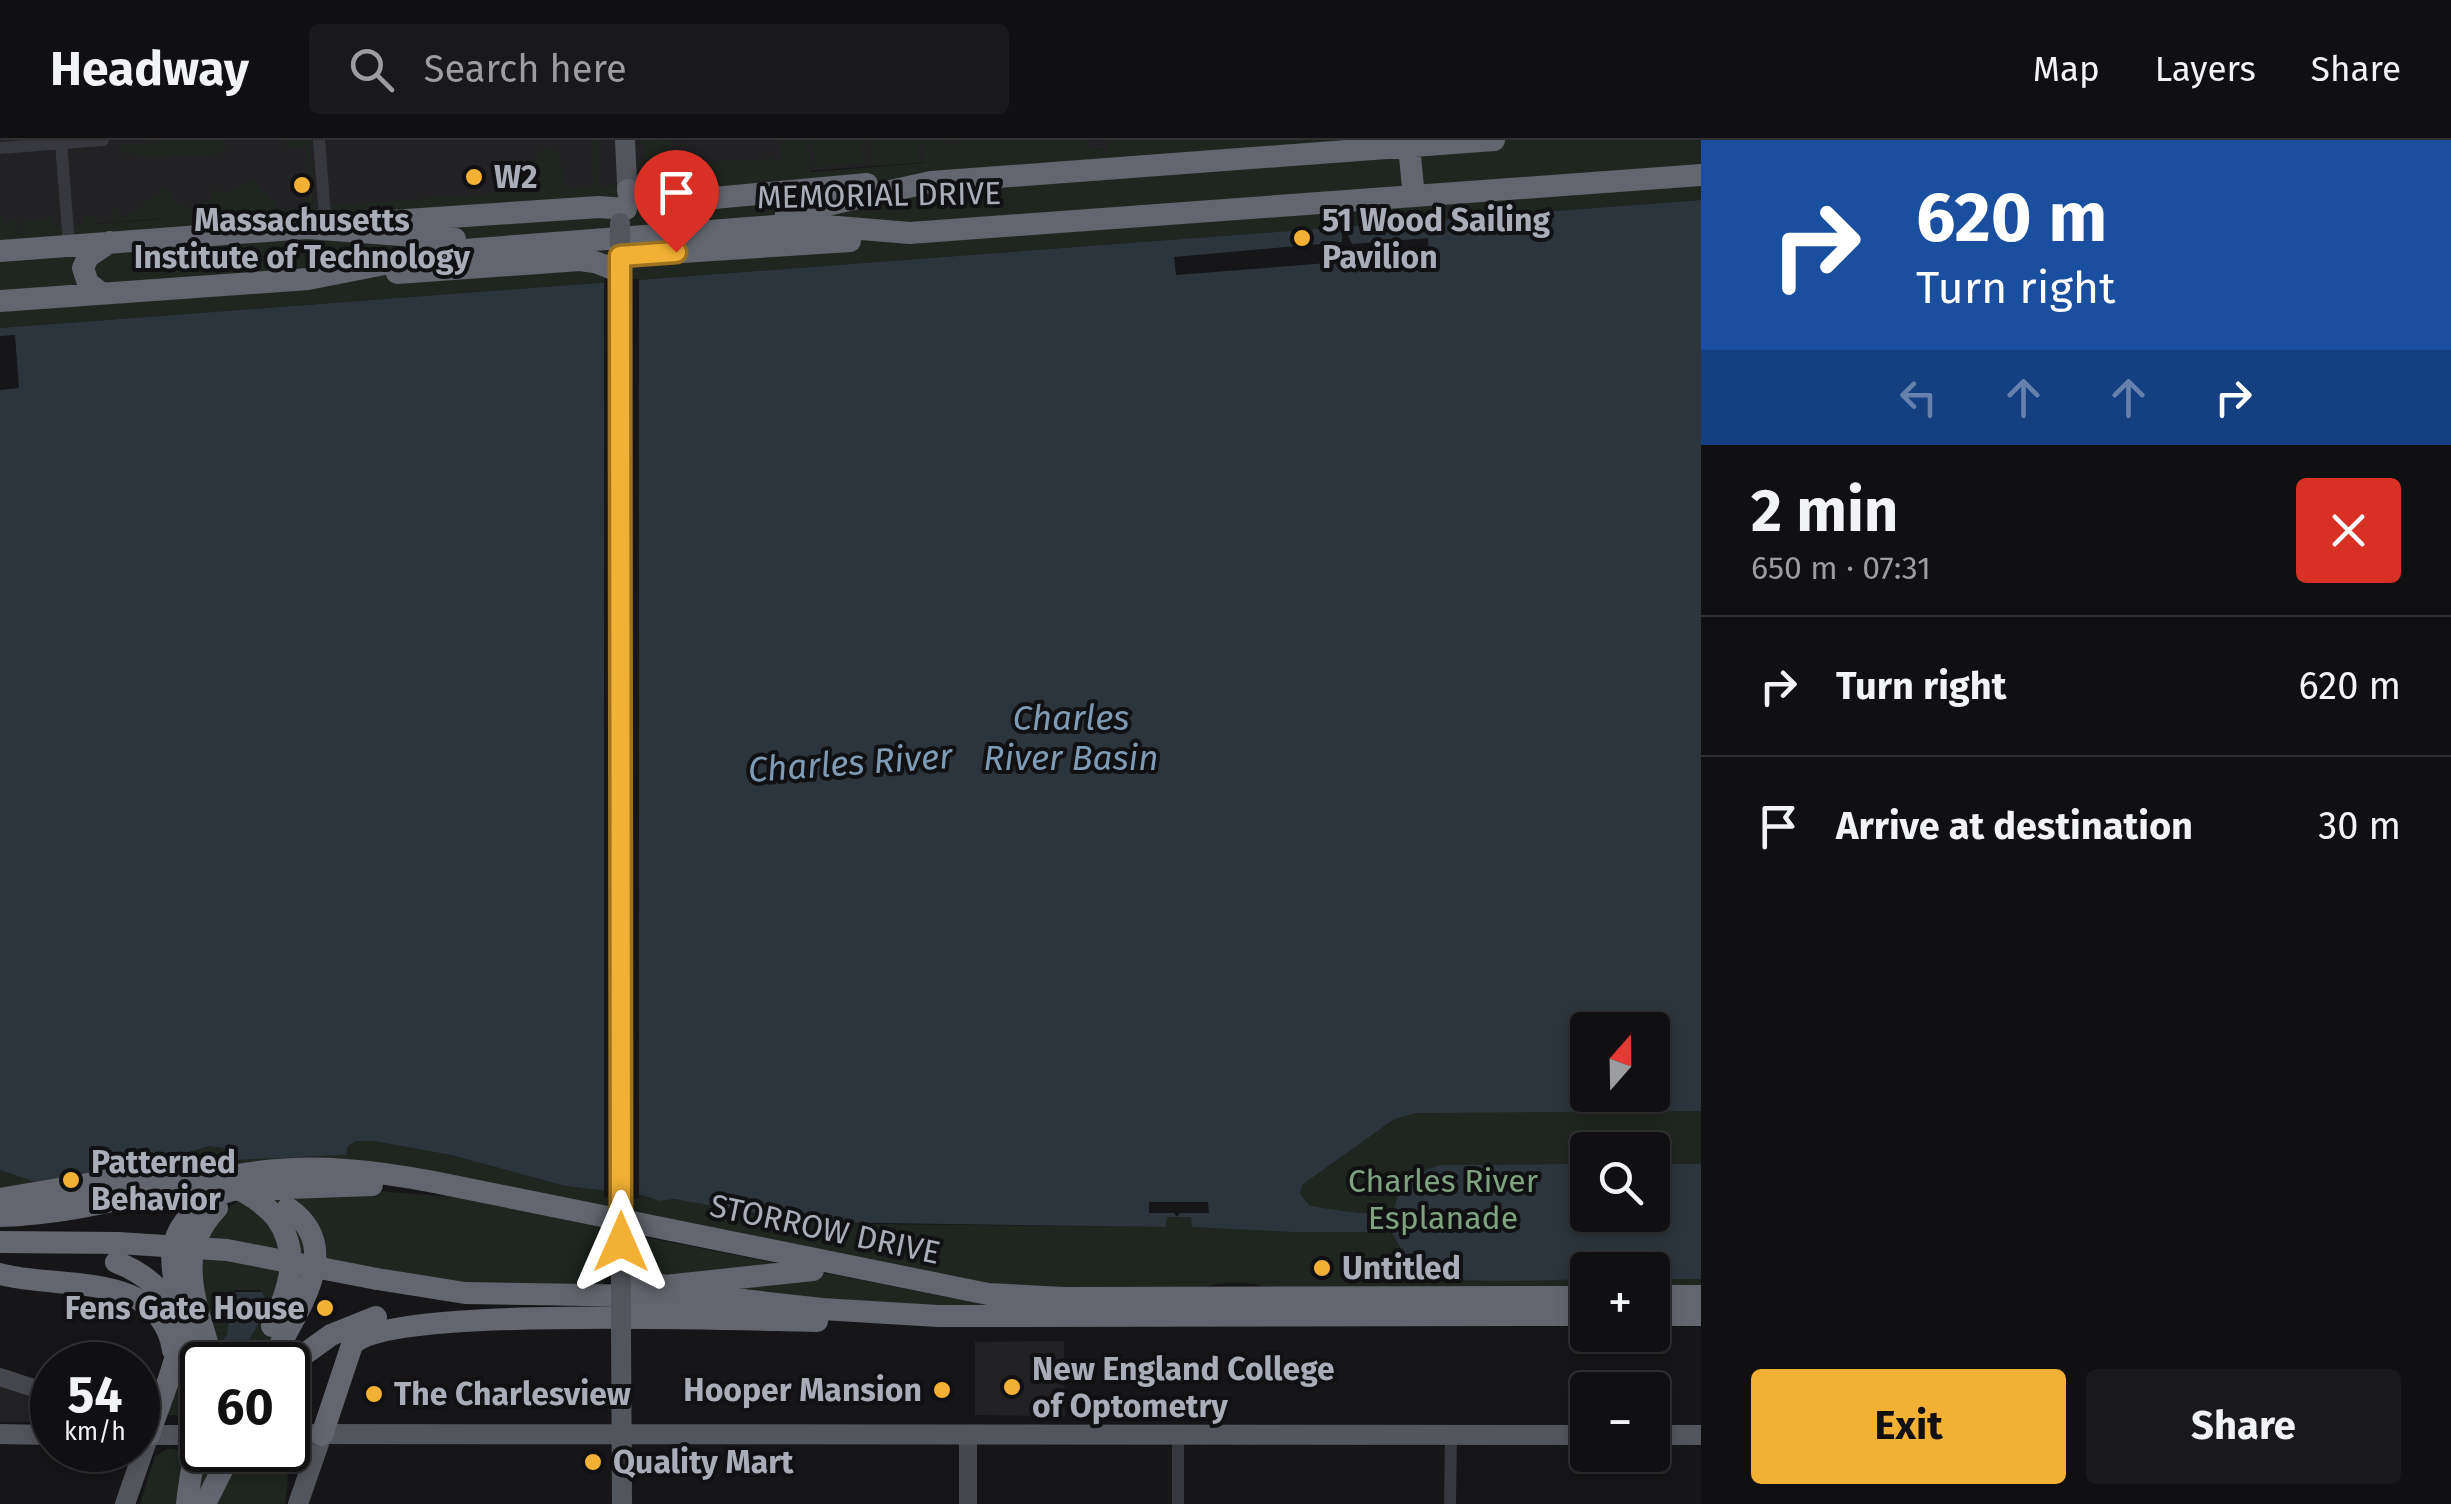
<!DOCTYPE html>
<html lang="en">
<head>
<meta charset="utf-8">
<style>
	:root { --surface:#101012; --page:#19191b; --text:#f1f3f6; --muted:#9c9d9f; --line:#303032; --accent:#f2b134 }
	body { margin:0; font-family:"Fira Sans",sans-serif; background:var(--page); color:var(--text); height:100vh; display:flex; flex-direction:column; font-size:38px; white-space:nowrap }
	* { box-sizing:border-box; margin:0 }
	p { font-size:32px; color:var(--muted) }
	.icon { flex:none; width:55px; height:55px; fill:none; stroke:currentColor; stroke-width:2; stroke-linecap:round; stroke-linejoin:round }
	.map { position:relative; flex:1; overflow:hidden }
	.panel { display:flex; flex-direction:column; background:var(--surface); width:750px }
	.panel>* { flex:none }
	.banner { background:#1a4fa0; color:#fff; overflow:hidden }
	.needle { width:65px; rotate:20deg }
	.fabs { position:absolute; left:1570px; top:872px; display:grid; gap:20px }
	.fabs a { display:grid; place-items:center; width:100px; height:100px; border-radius:10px; background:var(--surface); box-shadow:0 5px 15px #0003,0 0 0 2px var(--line); font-size:50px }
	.speed { position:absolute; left:30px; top:1202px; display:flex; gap:20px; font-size:50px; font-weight:700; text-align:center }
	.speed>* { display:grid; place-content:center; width:130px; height:130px; border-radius:50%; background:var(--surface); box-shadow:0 5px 15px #0003,0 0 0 2px var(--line); line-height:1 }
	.speed small { font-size:25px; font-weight:400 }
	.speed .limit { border:5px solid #111; border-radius:15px; background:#fff; color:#111 }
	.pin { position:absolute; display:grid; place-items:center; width:85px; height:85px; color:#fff; margin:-102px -42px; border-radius:50% 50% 50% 0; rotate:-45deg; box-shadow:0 0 10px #0007 }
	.pin .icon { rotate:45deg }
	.me { position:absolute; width:110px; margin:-55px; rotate:0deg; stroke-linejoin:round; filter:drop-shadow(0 0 8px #0008) }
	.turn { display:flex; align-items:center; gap:35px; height:210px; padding:0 50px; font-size:45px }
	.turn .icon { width:130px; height:130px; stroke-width:2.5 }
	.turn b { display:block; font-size:70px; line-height:85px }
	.lanes { display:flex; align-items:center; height:95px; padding:0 50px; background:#0003; justify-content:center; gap:50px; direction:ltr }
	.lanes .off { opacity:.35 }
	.round { display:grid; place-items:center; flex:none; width:105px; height:105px; border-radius:10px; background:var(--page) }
	.headline { display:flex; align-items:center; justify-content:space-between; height:170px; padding:0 50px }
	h1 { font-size:60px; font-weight:700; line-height:75px }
	.cta { display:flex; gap:20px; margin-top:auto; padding:20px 50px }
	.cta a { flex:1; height:115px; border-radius:10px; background:var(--accent); color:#111; font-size:40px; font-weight:700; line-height:115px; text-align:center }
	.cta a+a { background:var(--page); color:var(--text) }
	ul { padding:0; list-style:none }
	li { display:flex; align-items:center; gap:30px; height:140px; padding:0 50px; border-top:2px solid var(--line) }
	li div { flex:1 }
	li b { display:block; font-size:38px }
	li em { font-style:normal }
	header { display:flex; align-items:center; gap:60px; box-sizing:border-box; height:140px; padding:0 50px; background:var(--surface); border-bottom:2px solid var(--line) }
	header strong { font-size:48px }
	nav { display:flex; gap:55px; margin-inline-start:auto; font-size:35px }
	.search { width:700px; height:90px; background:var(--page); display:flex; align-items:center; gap:25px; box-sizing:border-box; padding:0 35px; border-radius:10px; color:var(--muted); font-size:38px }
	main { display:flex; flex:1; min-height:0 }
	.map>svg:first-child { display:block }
	.built { fill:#222225 }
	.green { fill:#1e261f; fill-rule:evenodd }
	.water { fill:#2c353c; fill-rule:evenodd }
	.pier { fill:#161618 }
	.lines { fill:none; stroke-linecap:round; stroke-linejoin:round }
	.street { stroke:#37383d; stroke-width:12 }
	.secondary { stroke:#45474d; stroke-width:18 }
	.primary { stroke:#53555c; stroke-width:20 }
	.highway { stroke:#63666e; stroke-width:22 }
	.primary-bridge { stroke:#53555c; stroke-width:20 }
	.highway-bridge { stroke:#63666e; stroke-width:22 }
	.route-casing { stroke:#9d7322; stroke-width:25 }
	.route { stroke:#f2b134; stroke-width:18 }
	.poi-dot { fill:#f2b134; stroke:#111113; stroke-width:4 }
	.labels { text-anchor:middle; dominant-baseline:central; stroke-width:8; stroke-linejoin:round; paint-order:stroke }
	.poi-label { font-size:32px; font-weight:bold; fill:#a8adb8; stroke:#111113; text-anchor:start }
	.street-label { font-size:32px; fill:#a8adb8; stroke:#111113 }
	.park-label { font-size:32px; fill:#7fa381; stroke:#111113 }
	.water-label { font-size:35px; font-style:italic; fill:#7f9bb3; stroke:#111113 }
</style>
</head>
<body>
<header>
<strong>Headway</strong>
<div class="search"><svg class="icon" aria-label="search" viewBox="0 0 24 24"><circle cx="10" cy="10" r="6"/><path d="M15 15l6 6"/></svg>Search here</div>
<nav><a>Map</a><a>Layers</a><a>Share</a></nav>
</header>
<main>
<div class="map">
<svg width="1701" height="1364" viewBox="0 0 1701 1364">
	<rect width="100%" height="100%" fill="#161618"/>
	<path class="built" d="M0 0H1227L0 91Z
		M1064 1201 1065 1276 975 1275V1202Z
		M0 1243 52 1254V1282H0Z"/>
	<path class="green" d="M189 0 221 1 227 8 220 14 143 18 139 14 119 13 121 5Z
		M284 0H309L313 67 537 50 535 17 539 16V10L556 9 557 14 560 15 564 48 594 46 591 0H599V46L645 44 643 0H670L673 24 781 18V0H808L811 32 924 23 923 0H947L948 4 976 0H1064L1066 12 1067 0H1088L1090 10 1108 9V0H1701V60L0 188V75H3L4 82 16 81 17 90 22 89 21 81 52 78 54 87 82 85V77L97 75 98 84 179 78 113 81 111 70 115 68 122 79 166 48 180 67 186 64 193 71 213 55 212 49 228 54 252 40 276 65V70L302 68V60L309 58 306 6 284 7Z
		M811 0H861L863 24 816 27Z
		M870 0H919L921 22 872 25Z
		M1452 971H1701V1147H1653L1652 1130H1588L1587 1147 1272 1148C1245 1141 1226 1141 1199 1148L1041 1147 979 1143 440 1036 0 1053V1030L35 1042 143 1026 210 1006 223 1008 231 1019 345 1015 348 1006 356 1001H374L451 1015 565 1046 642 1055 659 1061 673 1059 861 1084 1165 1087 1166 1077H1192L1193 1087H1243L1393 980 1416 973ZM1588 1010H1652V1075H1588Z
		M350 1049 455 1057 604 1088V1147L476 1146 323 1119 264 1225H234L269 1166 261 1150H234L229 1188 221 1206 210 1219 201 1276 167 1275C176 1228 191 1075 241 1061 270 1052 318 1053 350 1049Z
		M639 1096 951 1158 1011 1166 854 1164 639 1146Z
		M167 1309 276 1314C292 1328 288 1345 285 1364H140L155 1316Z"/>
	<path class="water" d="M1701 60V971L1416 973 1393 980 1302 1045 1300 1054 1310 1066C1325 1068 1378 1078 1390 1072 1397 1068 1396 1057 1400 1050 1408 1036 1425 1030 1440 1025L1587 1024 1588 1075H1652L1653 1024H1701V1139H1653L1652 1130H1588L1587 1139C1553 1139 1441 1147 1417 1129 1404 1119 1400 1104 1391 1092H1295L1192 1087 1191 1077H1167L1166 1087 806 1082 674 1059 659 1061 642 1055 565 1046 451 1015 374 1001H356L348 1006 346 1015 231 1020 223 1008 210 1006 143 1026 35 1042 0 1030V188ZM1588 890H1652V955H1588Z
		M234 1152H262L269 1166 234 1225H207L227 1194Z"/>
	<path class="pier" d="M1347 93 1352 104 1428 98 1429 115 1176 135 1174 117 1342 102V94Z
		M604 139H639V1059L604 1057Z
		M15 195 19 248 0 250V196Z
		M1149 1062H1208L1209 1073H1180L1177 1077 1174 1073H1149Z"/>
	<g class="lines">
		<path class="street" d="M319 0 326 88
			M61 3 69 105
			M0 8 103 0
			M1178 1295V1364
			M1450 1364 1451 1295"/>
		<path class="secondary" d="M0 1237 52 1254
			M968 1364V1295"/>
		<path class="primary" d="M625 0 628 63
			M620 119 621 502
			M621 1126V1090
			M621 1190 622 1364
			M0 1294 52 1295
			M288 1294 1588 1295
			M140 1295H202
			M1652 1295H1701
			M125 1364 149 1295
			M298 1364 322 1295"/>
		<path class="highway" d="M1409 6 1413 47 1417 55
			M628 50 644 59 659 63 867 44
			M786 74 931 42 1494 0
			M376 82 599 67 626 69
			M0 111 307 88 455 99
			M620 116 850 101
			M397 133 580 120 595 122 621 132
			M102 154 88 143 83 128 88 117 110 102
			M0 161 308 139 451 111 775 86 813 85 910 93 1701 35
			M0 1059 82 1045
			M0 1076C89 1074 170 1043 258 1032 317 1024 376 1031 434 1042L988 1154 1064 1158 1588 1157
			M0 1102 118 1103
			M621 1126 646 1141 665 1146 813 1130
			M0 1134C59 1150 161 1130 173 1210
			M377 1139 465 1153 716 1157 822 1169 938 1176 1588 1175
			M1652 1156H1701
			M1652 1175H1701
			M272 1186C289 1147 302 1115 276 1077
			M213 1225C200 1169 170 1116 217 1068
			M270 1225C292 1175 349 1110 288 1068
			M288 1226 331 1195 376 1177
			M149 1295C159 1264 174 1231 180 1199 188 1152 151 1116 192 1073 204 1062 216 1054 232 1050L372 1045
			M322 1295 352 1205C388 1165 746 1180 817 1181
			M205 1364 232 1310"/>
		<path class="primary-bridge" d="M620 83V107
			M621 1090V502
			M621 1190V1126"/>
		<path class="highway-bridge" d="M82 1045C149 1032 224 1021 276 1077
			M118 1103 227 1110 377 1139
			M116 1122C178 1146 204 1208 200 1272 198 1303 190 1333 187 1364"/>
	</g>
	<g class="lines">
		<defs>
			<path id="route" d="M621 1102 620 116 676 112"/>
		</defs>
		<use href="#route" class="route-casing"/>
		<use href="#route" class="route"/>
	</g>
	<g class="poi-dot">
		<circle cx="474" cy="37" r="10"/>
		<circle cx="302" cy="45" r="10"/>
		<circle cx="1302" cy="98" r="10"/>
		<circle cx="71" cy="1040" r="10"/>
		<circle cx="1322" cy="1128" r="10"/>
		<circle cx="325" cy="1168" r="10"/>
		<circle cx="1012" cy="1247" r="10"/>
		<circle cx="942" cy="1250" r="10"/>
		<circle cx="374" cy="1254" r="10"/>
		<circle cx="593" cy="1322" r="10"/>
	</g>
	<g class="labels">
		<g class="poi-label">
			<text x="494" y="37">W2</text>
			<text x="302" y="80" text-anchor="middle">Massachusetts<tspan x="302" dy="37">Institute of Technology</tspan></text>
			<text x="1322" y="80">51 Wood Sailing<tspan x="1322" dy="37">Pavilion</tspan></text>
			<text x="91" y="1022">Patterned<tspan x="91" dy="37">Behavior</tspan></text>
			<text x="1342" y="1128">Untitled</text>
			<text x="305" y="1168" text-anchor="end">Fens Gate House</text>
			<text x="1032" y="1229">New England College<tspan x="1032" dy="37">of Optometry</tspan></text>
			<text x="922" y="1250" text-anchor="end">Hooper Mansion</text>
			<text x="394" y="1254">The Charlesview</text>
			<text x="613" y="1322">Quality Mart</text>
		</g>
		<g class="street-label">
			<text transform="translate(879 55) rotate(-1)">MEMORIAL DRIVE</text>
			<text transform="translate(825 1089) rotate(12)">STORROW DRIVE</text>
		</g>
		<g class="park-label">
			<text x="1443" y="1041">Charles River<tspan x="1443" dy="37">Esplanade</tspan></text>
		</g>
		<g class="water-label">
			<text x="1071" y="578">Charles<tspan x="1071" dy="40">River Basin</tspan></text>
			<text transform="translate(850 623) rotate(-4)">Charles River</text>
		</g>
	</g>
</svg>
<div class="fabs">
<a><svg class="needle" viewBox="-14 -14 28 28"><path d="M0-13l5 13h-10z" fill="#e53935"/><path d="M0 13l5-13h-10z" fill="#9c9d9f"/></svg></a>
<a><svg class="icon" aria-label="search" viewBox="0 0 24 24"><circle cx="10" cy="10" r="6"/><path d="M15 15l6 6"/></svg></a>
<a>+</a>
<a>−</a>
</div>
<div class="speed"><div>54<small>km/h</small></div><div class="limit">60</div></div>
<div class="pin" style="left:676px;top:112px;background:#d93025"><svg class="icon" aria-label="arrive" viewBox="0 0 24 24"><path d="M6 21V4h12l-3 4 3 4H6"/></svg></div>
<svg class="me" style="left:621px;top:1102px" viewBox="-20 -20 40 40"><path d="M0-17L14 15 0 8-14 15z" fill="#f2b134" stroke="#fff" stroke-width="4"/></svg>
</div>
<section class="panel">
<div class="banner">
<div class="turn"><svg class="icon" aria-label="right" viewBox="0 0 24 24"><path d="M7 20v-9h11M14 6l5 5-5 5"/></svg><div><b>620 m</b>Turn right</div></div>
<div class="lanes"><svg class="icon off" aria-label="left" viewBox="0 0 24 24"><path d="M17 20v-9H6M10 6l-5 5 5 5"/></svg><svg class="icon off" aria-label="ahead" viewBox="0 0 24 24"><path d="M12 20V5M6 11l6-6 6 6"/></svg><svg class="icon off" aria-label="ahead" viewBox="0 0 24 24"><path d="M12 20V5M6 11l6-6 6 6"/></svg><svg class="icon" aria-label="right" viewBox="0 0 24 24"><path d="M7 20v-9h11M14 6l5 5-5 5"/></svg></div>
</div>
<div class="headline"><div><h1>2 min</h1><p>650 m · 07:31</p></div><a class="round" style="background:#d93025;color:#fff"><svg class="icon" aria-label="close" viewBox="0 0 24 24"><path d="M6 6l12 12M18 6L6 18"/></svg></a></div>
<ul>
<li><svg class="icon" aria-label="right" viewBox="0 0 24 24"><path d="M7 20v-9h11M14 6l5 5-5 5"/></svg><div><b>Turn right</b></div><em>620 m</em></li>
<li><svg class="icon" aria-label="arrive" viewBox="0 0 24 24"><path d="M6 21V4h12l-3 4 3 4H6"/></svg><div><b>Arrive at destination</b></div><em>30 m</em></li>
</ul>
<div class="cta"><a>Exit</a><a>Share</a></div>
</section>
</main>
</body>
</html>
